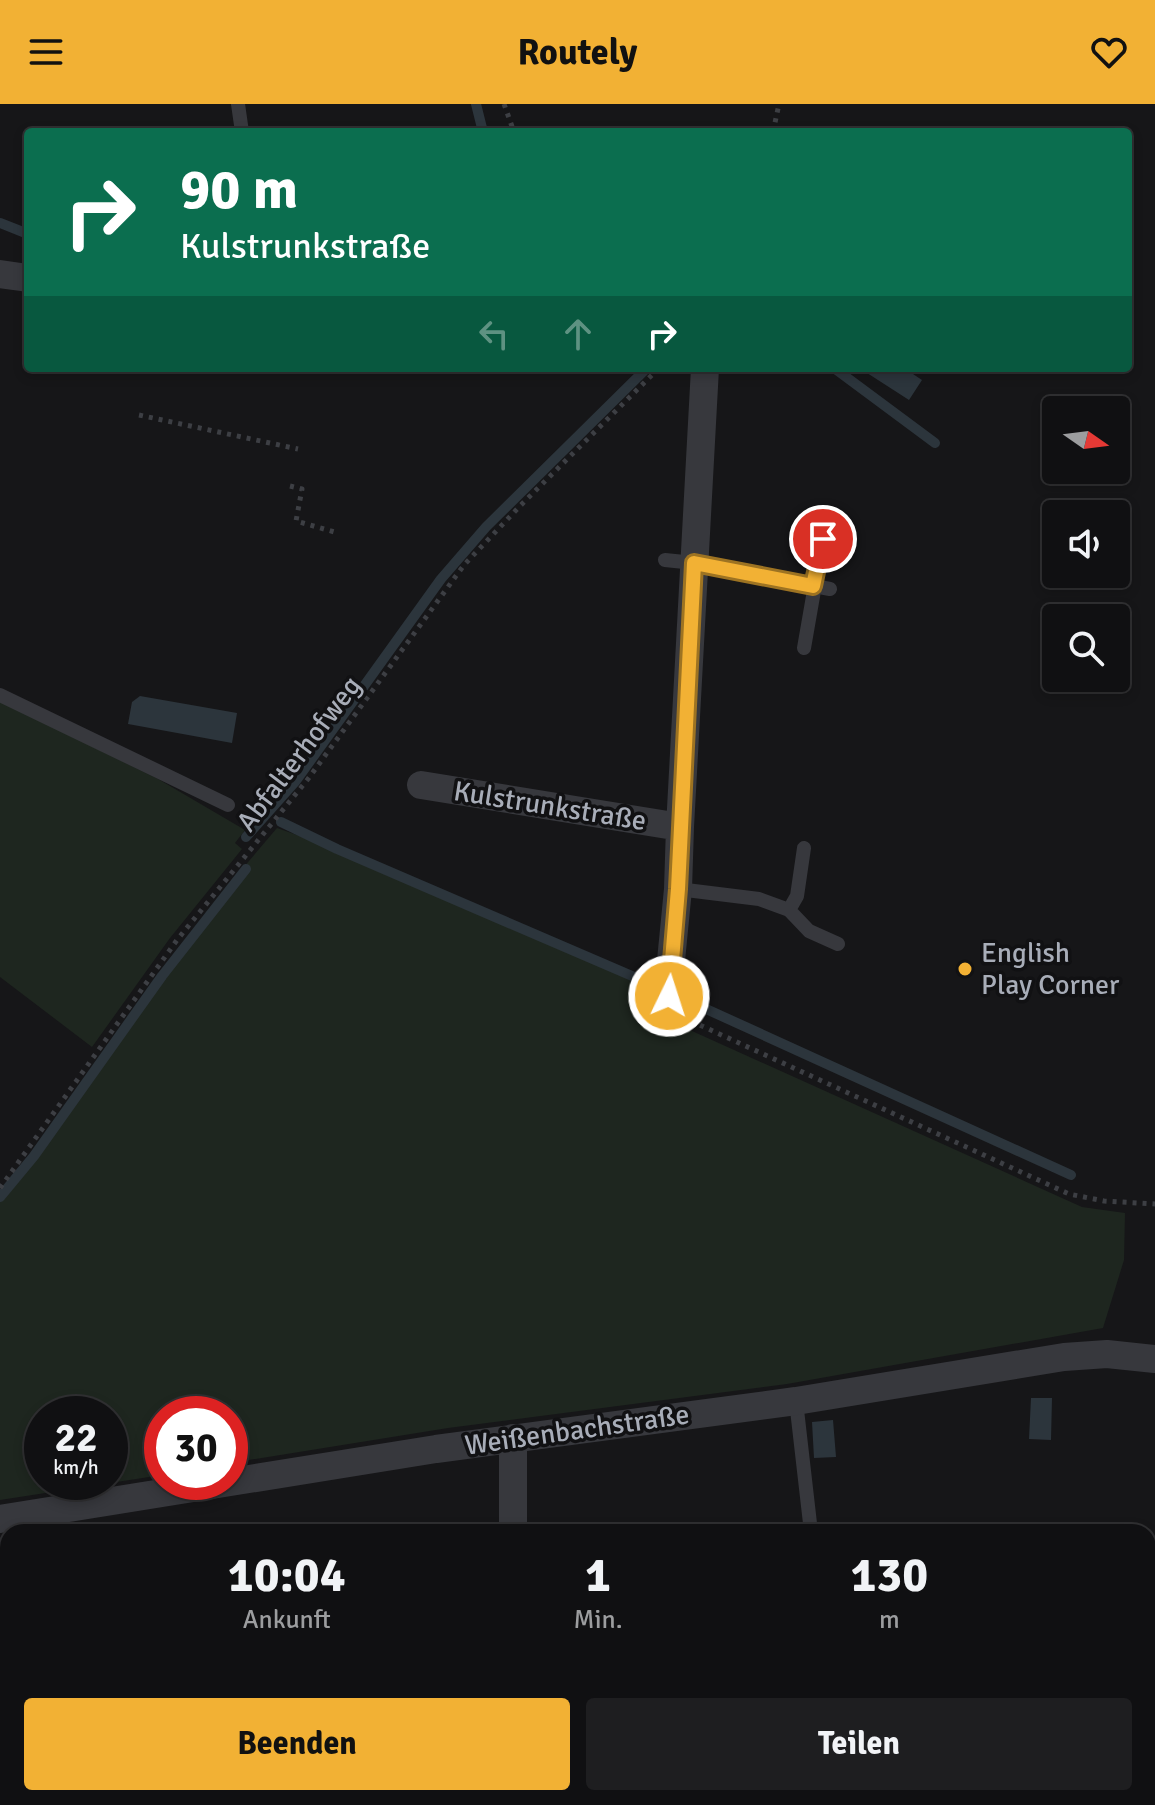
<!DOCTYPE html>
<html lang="de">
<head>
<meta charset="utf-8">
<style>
	:root { --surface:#101012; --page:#1e1e20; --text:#f1f3f6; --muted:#9c9d9f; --line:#303032; --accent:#f2b134 }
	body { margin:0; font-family:Signika,sans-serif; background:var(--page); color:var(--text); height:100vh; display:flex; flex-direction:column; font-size:30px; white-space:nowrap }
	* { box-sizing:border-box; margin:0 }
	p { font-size:26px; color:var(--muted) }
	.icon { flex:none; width:44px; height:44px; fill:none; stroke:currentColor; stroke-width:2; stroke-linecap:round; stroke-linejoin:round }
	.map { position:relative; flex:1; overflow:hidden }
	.drawer { position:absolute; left:0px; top:1420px; width:1156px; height:282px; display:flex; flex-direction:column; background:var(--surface); border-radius:24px 24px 0 0; box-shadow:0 4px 12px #0003,0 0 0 2px var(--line) }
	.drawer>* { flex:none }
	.banner { position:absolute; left:24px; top:24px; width:1108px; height:244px; border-radius:8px; box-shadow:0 4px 12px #0003,0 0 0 2px var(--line); background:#0b6e4f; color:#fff; overflow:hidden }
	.needle { width:52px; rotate:104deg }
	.controls { position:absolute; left:1042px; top:292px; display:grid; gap:16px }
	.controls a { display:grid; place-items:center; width:88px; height:88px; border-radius:8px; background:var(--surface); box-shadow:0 4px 12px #0003,0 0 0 2px var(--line); font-size:40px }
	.speed { position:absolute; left:24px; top:1292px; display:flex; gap:16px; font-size:40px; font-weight:700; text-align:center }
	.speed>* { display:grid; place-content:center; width:104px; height:104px; border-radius:50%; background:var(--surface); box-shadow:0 4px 12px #0003,0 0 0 2px var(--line); line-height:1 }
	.speed small { font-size:20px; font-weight:400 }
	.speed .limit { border:12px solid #d22; background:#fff; color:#111 }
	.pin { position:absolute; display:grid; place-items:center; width:68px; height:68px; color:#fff; margin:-34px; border:4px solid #fff; border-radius:50%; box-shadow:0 2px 8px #0007 }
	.me { position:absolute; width:88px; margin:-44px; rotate:4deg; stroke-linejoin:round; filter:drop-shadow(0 0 6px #0008) }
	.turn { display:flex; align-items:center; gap:28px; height:168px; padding:0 24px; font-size:36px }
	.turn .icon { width:104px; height:104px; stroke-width:2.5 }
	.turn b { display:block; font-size:56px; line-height:68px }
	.lanes { display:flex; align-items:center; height:76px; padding:0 24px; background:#0003; justify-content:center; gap:40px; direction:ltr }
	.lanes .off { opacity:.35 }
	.eta { display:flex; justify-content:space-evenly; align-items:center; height:136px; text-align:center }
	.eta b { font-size:48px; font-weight:700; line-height:56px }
	.button { display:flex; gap:16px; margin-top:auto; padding:16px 24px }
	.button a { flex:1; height:92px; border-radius:8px; background:var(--accent); color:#111; font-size:32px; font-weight:700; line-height:92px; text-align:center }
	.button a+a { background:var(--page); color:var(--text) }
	header { display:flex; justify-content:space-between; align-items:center; height:104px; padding:0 24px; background:var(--accent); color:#111; font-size:36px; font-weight:700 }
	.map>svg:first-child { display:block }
	.green { fill:#1e261f; fill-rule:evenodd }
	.water { fill:#2c353c }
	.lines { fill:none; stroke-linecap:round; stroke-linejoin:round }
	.stream { stroke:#2c353c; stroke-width:10 }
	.path { stroke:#3d3f44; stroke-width:5; stroke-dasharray:4 6; stroke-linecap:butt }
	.lane { stroke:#37383d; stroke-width:14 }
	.street { stroke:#37383d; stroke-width:28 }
	.route-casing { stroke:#9d7322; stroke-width:20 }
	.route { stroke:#f2b134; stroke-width:14 }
	.poi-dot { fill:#f2b134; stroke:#111113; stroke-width:3 }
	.labels { text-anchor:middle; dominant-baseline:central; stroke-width:7; stroke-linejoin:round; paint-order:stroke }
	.street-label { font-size:28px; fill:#a8adb8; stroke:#111113 }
	.poi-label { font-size:28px; fill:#a8adb8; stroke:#111113; text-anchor:start }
</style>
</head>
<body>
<header><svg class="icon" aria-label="menu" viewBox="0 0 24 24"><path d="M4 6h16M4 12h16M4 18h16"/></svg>Routely<svg class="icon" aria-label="heart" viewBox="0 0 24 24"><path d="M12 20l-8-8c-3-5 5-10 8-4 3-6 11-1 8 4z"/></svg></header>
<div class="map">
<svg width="1155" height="1701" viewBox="0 0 1155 1701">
	<rect width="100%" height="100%" fill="#161618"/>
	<path class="green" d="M0 597 158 675 245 726 235 739 242 745 170 834 92 943 0 873Z
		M277 724 337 745 660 884 661 913 1082 1103 1125 1109 1124 1156 1103 1224 787 1280 448 1324 230 1359V1310H162V1371L0 1396V1093L34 1052 232 777ZM42 1310H110V1378H42Z"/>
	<path class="water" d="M865 264H904L922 276 909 296 864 267Z
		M140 592 237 609 232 639 128 620 132 598Z
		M1031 1294H1052L1051 1336 1029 1335Z
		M833 1316 836 1353 814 1354 812 1318Z"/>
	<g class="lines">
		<path class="stream" d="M476 0 483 28
			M0 119 28 130
			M834 264 935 339
			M281 718 337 745 660 884 1071 1071
			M246 733 295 678 441 475 486 423 647 264
			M0 1093 34 1052 162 872 246 765"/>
		<path class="path" d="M504 0 514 28
			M773 28 779 0
			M139 311 298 345
			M290 382 302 385 296 417 338 429
			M691 917 1069 1090 1104 1097 1155 1100
			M0 1084 177 836 308 675 464 461 521 401 659 264"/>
		<path class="lane" d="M238 0 242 28
			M665 456 694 459 830 485
			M804 544 823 435
			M0 591 228 701
			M678 785 759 795 789 806 809 827 838 840
			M789 806 797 792 804 744
			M796 1297 811 1428"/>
		<path class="street" d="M0 170 28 174
			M421 681 680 723
			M669 901V877L678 785 680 723 705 264
			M0 1415 436 1345 796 1297 1064 1253 1107 1250 1155 1255
			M513 1428V1334
			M464 1701 467 1694"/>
	</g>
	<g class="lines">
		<defs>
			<path id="route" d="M669 892 678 785 694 459 813 482 823 435"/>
		</defs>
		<use href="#route" class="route-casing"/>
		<use href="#route" class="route"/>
	</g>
	<circle class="poi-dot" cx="965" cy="865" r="8"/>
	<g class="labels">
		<g class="street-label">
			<text transform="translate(299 650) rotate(-53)">Abfalterhofweg</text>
			<text transform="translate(550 702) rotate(9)">Kulstrunkstraße</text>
			<text transform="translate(577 1326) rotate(-8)">Weißenbachstraße</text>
		</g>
		<g class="poi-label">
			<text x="981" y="849">English<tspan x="981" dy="32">Play Corner</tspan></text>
		</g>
	</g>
</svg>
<div class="controls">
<a><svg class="needle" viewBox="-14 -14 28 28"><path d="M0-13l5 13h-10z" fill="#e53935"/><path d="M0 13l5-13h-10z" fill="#9c9d9f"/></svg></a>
<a><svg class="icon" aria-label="sound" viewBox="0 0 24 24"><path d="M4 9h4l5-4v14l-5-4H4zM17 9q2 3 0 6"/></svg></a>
<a><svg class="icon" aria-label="search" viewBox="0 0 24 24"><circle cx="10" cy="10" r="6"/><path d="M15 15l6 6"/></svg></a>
</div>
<div class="speed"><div>22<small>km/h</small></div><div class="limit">30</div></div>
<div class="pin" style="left:823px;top:435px;background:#d93025"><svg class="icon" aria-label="arrive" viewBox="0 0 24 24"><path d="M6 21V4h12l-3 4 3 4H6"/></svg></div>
<svg class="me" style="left:669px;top:892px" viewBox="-20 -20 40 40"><circle r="17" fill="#f2b134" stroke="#fff" stroke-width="3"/><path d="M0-11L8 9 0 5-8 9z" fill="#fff"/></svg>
<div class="banner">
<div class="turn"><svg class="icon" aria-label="right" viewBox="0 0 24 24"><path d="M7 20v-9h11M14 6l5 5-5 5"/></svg><div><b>90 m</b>Kulstrunkstraße</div></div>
<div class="lanes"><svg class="icon off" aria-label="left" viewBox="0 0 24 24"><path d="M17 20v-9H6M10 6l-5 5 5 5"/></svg><svg class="icon off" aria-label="ahead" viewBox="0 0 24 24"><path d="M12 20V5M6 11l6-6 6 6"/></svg><svg class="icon" aria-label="right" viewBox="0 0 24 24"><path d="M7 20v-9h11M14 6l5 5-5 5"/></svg></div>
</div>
<section class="drawer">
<div class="eta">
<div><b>10:04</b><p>Ankunft</p></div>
<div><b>1</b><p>Min.</p></div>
<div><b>130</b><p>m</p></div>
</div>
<div class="button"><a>Beenden</a><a>Teilen</a></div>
</section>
</div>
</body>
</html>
